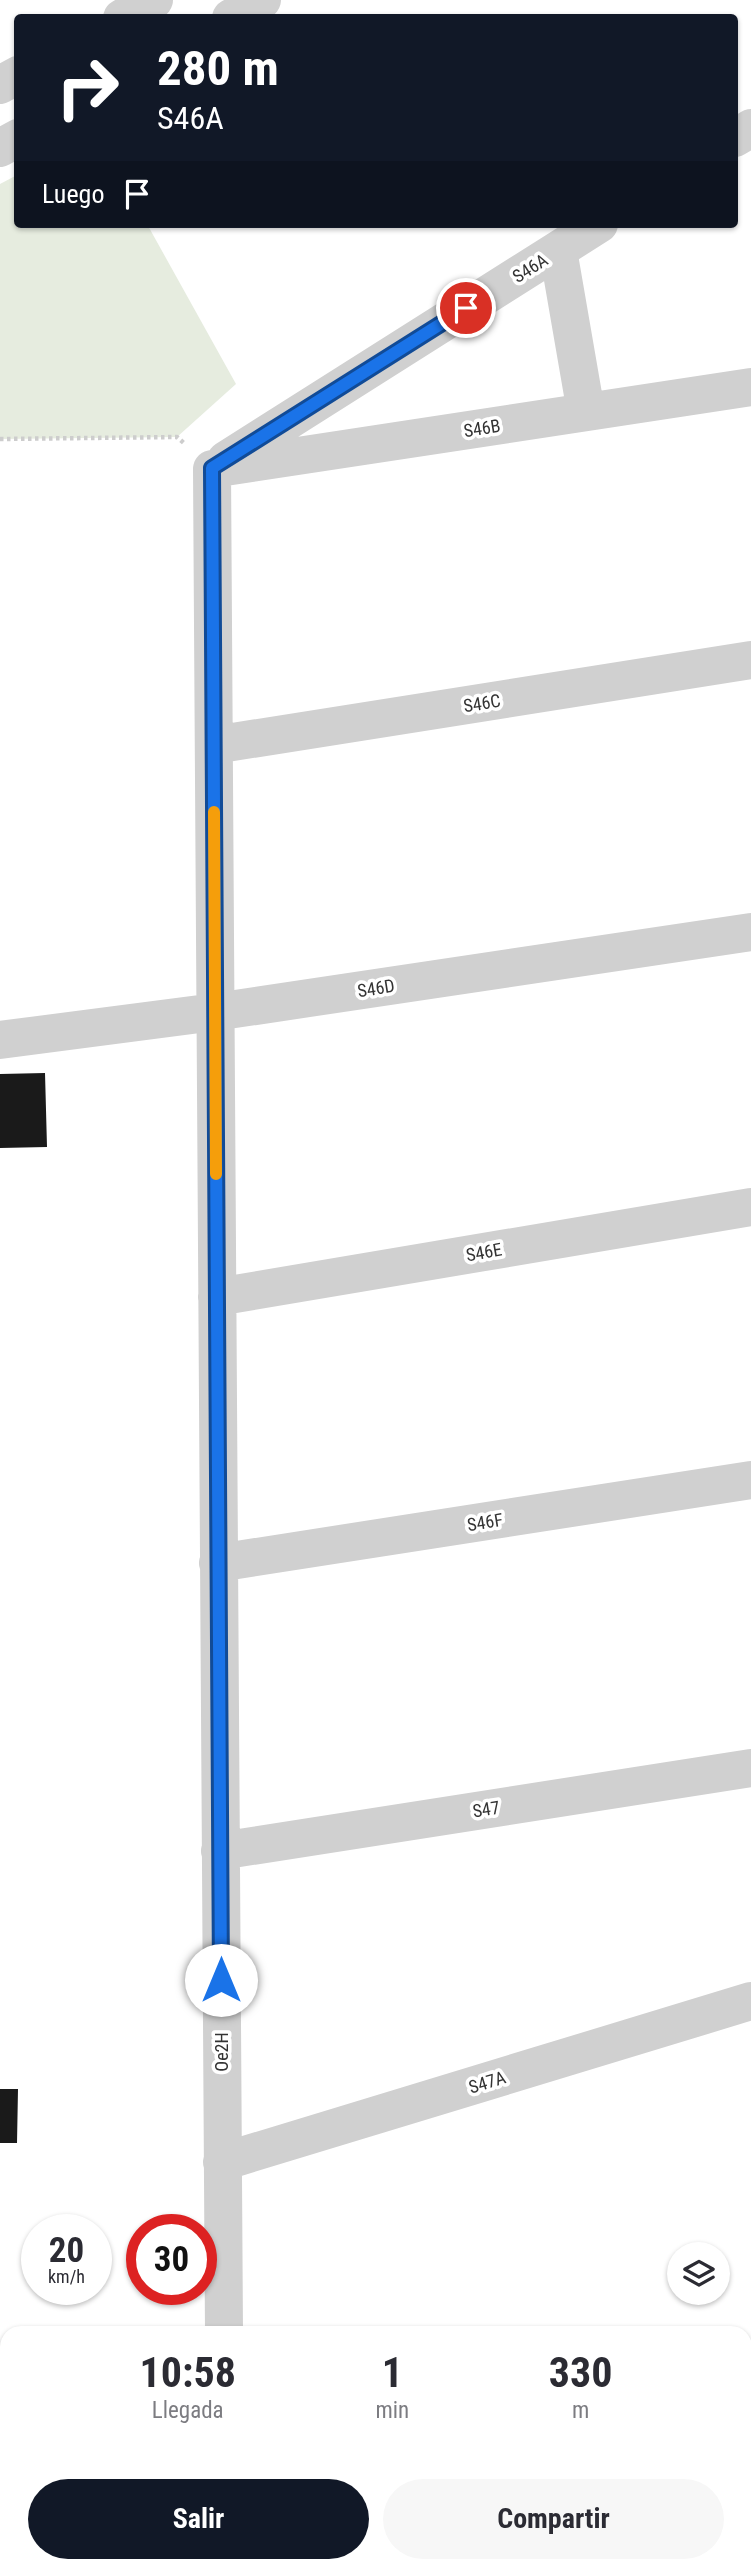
<!DOCTYPE html>
<html lang="es">
<head>
<meta charset="utf-8">
<style>
	:root { --surface:#fff; --page:#f7f7f7; --text:#2b2b33; --muted:#7c7c81; --accent:#111827 }
	body { margin:0; font-family:"Roboto Condensed",sans-serif; background:var(--page); color:var(--text); height:100vh; display:flex; flex-direction:column; font-size:26px; white-space:nowrap }
	* { box-sizing:border-box; margin:0 }
	p { font-size:23px; color:var(--muted) }
	.icon { flex:none; width:38px; height:38px; fill:none; stroke:currentColor; stroke-width:2; stroke-linecap:round; stroke-linejoin:round }
	.map { position:relative; flex:1; overflow:hidden }
	.panel { position:absolute; left:0px; top:2326px; width:752px; height:247px; display:flex; flex-direction:column; background:var(--surface); border-radius:21px 21px 0 0; box-shadow:0 2px 5px #0004 }
	.panel>* { flex:none }
	.guide { position:absolute; left:14px; top:14px; width:724px; height:214px; border-radius:7px; box-shadow:0 2px 5px #0004; background:#111827; color:#fff; overflow:hidden }
	.controls { position:absolute; left:667px; top:2242px; display:grid; gap:14px }
	.controls a { display:grid; place-items:center; width:63px; height:63px; border-radius:50%; background:var(--surface); box-shadow:0 2px 5px #0004; font-size:35px }
	.speed { position:absolute; left:21px; top:2214px; display:flex; gap:14px; font-size:35px; font-weight:700; text-align:center }
	.speed>* { display:grid; place-content:center; width:91px; height:91px; border-radius:50%; background:var(--surface); box-shadow:0 2px 5px #0004; line-height:1 }
	.speed small { font-size:18px; font-weight:400 }
	.speed .limit { border:10px solid #d22; background:#fff; color:#111 }
	.pin { position:absolute; display:grid; place-items:center; width:60px; height:60px; color:#fff; margin:-30px; border:4px solid #fff; border-radius:50%; box-shadow:0 2px 7px #0007 }
	.me { position:absolute; width:77px; margin:-38px; rotate:0deg; stroke-linejoin:round; filter:drop-shadow(0 0 5px #0008) }
	.turn { display:flex; align-items:center; gap:24px; height:147px; padding:0 28px; font-size:32px }
	.turn .icon { width:91px; height:91px; stroke-width:2.5 }
	.turn b { display:block; font-size:49px; line-height:60px }
	.then { display:flex; align-items:center; height:66px; padding:0 28px; background:#0003; gap:14px; font-size:26px }
	.eta { display:flex; justify-content:space-evenly; align-items:center; height:119px; text-align:center }
	.eta b { font-size:42px; font-weight:700; line-height:49px }
	.cta { display:flex; gap:14px; margin-top:auto; padding:14px 28px }
	.cta a { flex:1; height:80px; border-radius:42px; background:var(--accent); color:#fff; font-size:28px; font-weight:700; line-height:80px; text-align:center }
	.cta a+a { background:var(--page); color:var(--text) }
	.map>svg:first-child { display:block }
	.green { fill:#e6ecdf }
	.building { fill:#1a1a1a }
	.lines { fill:none; stroke-linecap:round; stroke-linejoin:round }
	.path { stroke:#cdcdcd; stroke-width:4.5; stroke-dasharray:3.5 3.5; stroke-linecap:butt }
	.minor { stroke:#d0d0d0; stroke-width:38 }
	.major { stroke:#ababab; stroke-width:38 }
	.route-casing { stroke:#114b97; stroke-width:18 }
	.route { stroke:#1a73e8; stroke-width:12 }
	.slow { stroke:#f59e0b; stroke-width:12 }
	.labels { text-anchor:middle; dominant-baseline:central; stroke-width:7; stroke-linejoin:round; paint-order:stroke }
	.street-label { font-size:18px; fill:#333; stroke:#fff }
</style>
</head>
<body>
<div class="map">
<svg width="751" height="2572" viewBox="0 0 751 2572">
	<rect width="100%" height="100%" fill="#fff"/>
	<path class="green" d="M17 175 18 224H147L236 384 177 437 0 439V184Z"/>
	<path class="building" d="M45 1073 47 1147 0 1148V1074Z
		M0 2089H18L17 2143H0Z"/>
	<g class="lines">
		<path class="path" d="M0 439 177 437 185 444"/>
		<path class="minor" d="M122 18 154 0
			M231 18 262 0
			M0 85 18 75
			M735 138 751 128
			M0 148 18 138
			M558 250 586 412
			M226 460 599 224
			M212 469 224 2333
			M212 469 751 387
			M214 745 751 660
			M0 1040 215 1012 751 932
			M217 1297 751 1207
			M218 1563 751 1480
			M220 1851 751 1768
			M222 2162 751 2001
			M405 2566 406 2572
			M686 2566 687 2572"/>
		<path class="major" d="M746 2398 751 2396
			M746 2442 751 2440
			M229 2572 248 2566
			M366 2572 384 2566"/>
	</g>
	<g class="lines">
		<defs>
			<path id="route" d="M221 1980 212 468 466 308"/>
		</defs>
		<use href="#route" class="route-casing"/>
		<use href="#route" class="route"/>
		<path class="slow" d="M214 812 216 1174"/>
	</g>
	<g class="labels">
		<g class="street-label">
			<text transform="translate(530 268) rotate(-32)">S46A</text>
			<text transform="translate(482 428) rotate(-9)">S46B</text>
			<text transform="translate(482 703) rotate(-9)">S46C</text>
			<text transform="translate(376 988) rotate(-9)">S46D</text>
			<text transform="translate(484 1252) rotate(-10)">S46E</text>
			<text transform="translate(485 1522) rotate(-9)">S46F</text>
			<text transform="translate(486 1809) rotate(-9)">S47</text>
			<text transform="translate(221 2052) rotate(-90)">Oe2H</text>
			<text transform="translate(487 2082) rotate(-17)">S47A</text>
		</g>
	</g>
</svg>
<div class="controls">
<a><svg class="icon" aria-label="layers" viewBox="0 0 24 24"><path d="M12 4l9 5-9 5-9-5zM3 14l9 5 9-5"/></svg></a>
</div>
<div class="speed"><div>20<small>km/h</small></div><div class="limit">30</div></div>
<div class="pin" style="left:466px;top:308px;background:#d93025"><svg class="icon" aria-label="arrive" viewBox="0 0 24 24"><path d="M6 21V4h12l-3 4 3 4H6"/></svg></div>
<svg class="me" style="left:221px;top:1980px" viewBox="-20 -20 40 40"><circle r="19" fill="#fff"/><path d="M0-13L10 11 0 6-10 11z" fill="#1a73e8"/></svg>
<div class="guide">
<div class="turn"><svg class="icon" aria-label="right" viewBox="0 0 24 24"><path d="M7 20v-9h11M14 6l5 5-5 5"/></svg><div><b>280 m</b>S46A</div></div>
<div class="then">Luego<svg class="icon" aria-label="arrive" viewBox="0 0 24 24"><path d="M6 21V4h12l-3 4 3 4H6"/></svg></div>
</div>
<section class="panel">
<div class="eta">
<div><b>10:58</b><p>Llegada</p></div>
<div><b>1</b><p>min</p></div>
<div><b>330</b><p>m</p></div>
</div>
<div class="cta"><a>Salir</a><a>Compartir</a></div>
</section>
</div>
</body>
</html>
